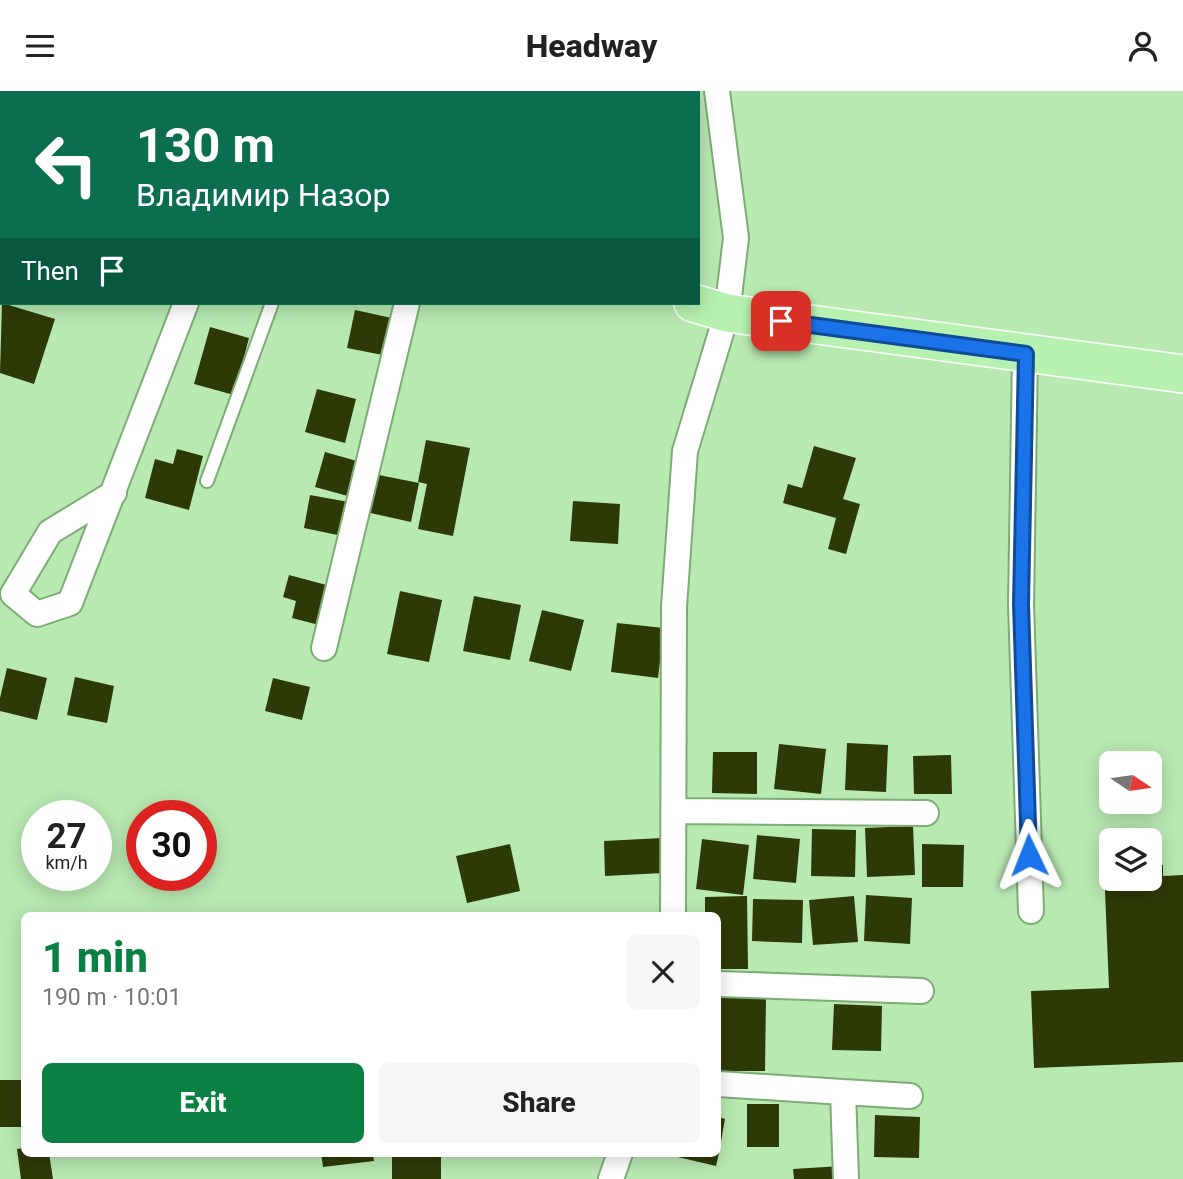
<!DOCTYPE html>
<html lang="en">
<head>
<meta charset="utf-8">
<style>
	:root { --surface:#fff; --page:#f6f6f6; --text:#222; --muted:#767676; --accent:#0b8043 }
	body { margin:0; font-family:Roboto,sans-serif; background:var(--page); color:var(--text); height:100vh; display:flex; flex-direction:column; font-size:26px; white-space:nowrap }
	* { box-sizing:border-box; margin:0 }
	p { font-size:23px; color:var(--muted) }
	.icon { flex:none; width:38px; height:38px; fill:none; stroke:currentColor; stroke-width:2; stroke-linecap:round; stroke-linejoin:round }
	.map { position:relative; flex:1; overflow:hidden }
	.panel { position:absolute; left:21px; top:821px; width:700px; height:245px; display:flex; flex-direction:column; background:var(--surface); border-radius:10px; box-shadow:0 4px 18px #0003 }
	.panel>* { flex:none }
	.top-card { position:absolute; left:0px; top:0px; width:700px; height:214px; box-shadow:0 4px 18px #0003; background:#0b6e4f; color:#fff; overflow:hidden }
	.needle { width:46px; rotate:103deg }
	.tools { position:absolute; left:1099px; top:660px; display:grid; gap:14px }
	.tools a { display:grid; place-items:center; width:63px; height:63px; border-radius:10px; background:var(--surface); box-shadow:0 4px 18px #0003; font-size:35px }
	.speed { position:absolute; left:21px; top:709px; display:flex; gap:14px; font-size:35px; font-weight:700; text-align:center }
	.speed>* { display:grid; place-content:center; width:91px; height:91px; border-radius:50%; background:var(--surface); box-shadow:0 4px 18px #0003; line-height:1 }
	.speed small { font-size:18px; font-weight:400 }
	.speed .limit { border:10px solid #d22; background:#fff; color:#111 }
	.pin { position:absolute; display:grid; place-items:center; width:60px; height:60px; color:#fff; margin:-30px; border-radius:14px; box-shadow:0 4px 10px #0006 }
	.me { position:absolute; width:77px; margin:-38px; rotate:358deg; stroke-linejoin:round; filter:drop-shadow(0 0 5px #0008) }
	.turn { display:flex; align-items:center; gap:24px; height:147px; padding:0 21px; font-size:32px }
	.turn .icon { width:91px; height:91px; stroke-width:2.5 }
	.turn b { display:block; font-size:49px; line-height:60px }
	.then { display:flex; align-items:center; height:66px; padding:0 21px; background:#0003; gap:14px; font-size:26px }
	.round { display:grid; place-items:center; flex:none; width:74px; height:74px; border-radius:10px; background:var(--page) }
	.overview { display:flex; align-items:center; justify-content:space-between; height:119px; padding:0 21px }
	h1 { font-size:42px; font-weight:800; line-height:52px; color:var(--accent) }
	.cta { display:flex; gap:14px; margin-top:auto; padding:14px 21px }
	.cta a { flex:1; height:80px; border-radius:10px; background:var(--accent); color:#fff; font-size:28px; font-weight:800; line-height:80px; text-align:center }
	.cta a+a { background:var(--page); color:var(--text) }
	header { display:flex; justify-content:space-between; align-items:center; height:91px; padding:0 21px; background:var(--surface); font-size:32px; font-weight:800 }
	.map>svg:first-child { display:block }
	.building { fill:#2e3a06 }
	.lines { fill:none; stroke-linecap:round; stroke-linejoin:round }
	.service-casing { stroke:#7dac76; stroke-width:16 }
	.minor-casing { stroke:#7dac76; stroke-width:28 }
	.primary-casing { stroke:#fff; stroke-width:40 }
	.service { stroke:#fff; stroke-width:12 }
	.minor { stroke:#fff; stroke-width:24 }
	.primary { stroke:#b6f1af; stroke-width:37 }
	.route-casing { stroke:#114b97; stroke-width:18 }
	.route { stroke:#1a73e8; stroke-width:12 }
</style>
</head>
<body>
<header><svg class="icon" aria-label="menu" viewBox="0 0 24 24"><path d="M4 6h16M4 12h16M4 18h16"/></svg>Headway<svg class="icon" aria-label="person" viewBox="0 0 24 24"><circle cx="12" cy="8" r="4"/><path d="M4 21q1-7 8-7t8 7"/></svg></header>
<div class="map">
<svg width="1183" height="1088" viewBox="0 0 1183 1088">
	<rect width="100%" height="100%" fill="#b8e9b1"/>
	<path class="building" d="M2 212 55 228 34 293 0 282Z
		M355 219 401 229 393 266 347 257Z
		M210 236 249 247 234 304 194 293Z
		M317 298 356 308 345 352 305 341Z
		M426 349 470 357 453 445 418 438 427 393 418 391Z
		M814 355 856 367 843 408 860 413 846 463 828 458 836 427 783 412 788 393 802 397Z
		M177 358 203 365 189 419 145 407 155 368 173 373Z
		M325 361 364 372 355 407 315 396Z
		M374 383 419 392 411 431 366 421Z
		M310 404 354 412 347 446 304 437Z
		M573 410 620 413 618 453 570 450Z
		M289 484 334 496 323 535 292 527 296 510 283 506Z
		M400 500 442 509 429 571 387 563Z
		M474 505 521 514 510 569 463 560Z
		M542 519 584 529 571 580 529 570Z
		M617 532 664 537 658 587 611 581Z
		M7 577 47 587 37 629 0 620V607Z
		M75 586 114 595 107 632 67 624Z
		M273 587 310 596 302 629 265 620Z
		M847 652 888 654 886 701 845 699Z
		M779 653 826 658 821 703 774 698Z
		M713 661H757V703L712 702Z
		M951 664 952 703H914L913 665Z
		M913 735 915 784 867 786 865 737Z
		M812 738 856 739 855 786 811 785Z
		M757 744 800 748 796 792 753 788Z
		M662 747 663 782 605 785 604 750Z
		M702 748 749 754 743 804 696 798Z
		M510 753 520 800 467 812 456 765Z
		M922 753 964 754 963 796H922Z
		M1150 774H1163V785L1183 784V971L1034 977 1031 900 1109 897 1104 776H1111V788H1150Z
		M866 804 912 807 910 853 864 850Z
		M747 805 748 878H718V824H705V806Z
		M854 805 858 851 813 854 809 809Z
		M753 808 803 809 802 852 752 850Z
		M721 905H766L765 980H721Z
		M834 913 882 915 881 960 832 959Z
		M0 989H24V1036H0Z
		M747 1013H779V1056H747Z
		M875 1024 920 1026 919 1067 874 1066Z
		M718 1026 725 1028 719 1062H718Z
		M24 1057V1062H49L53 1088H21L17 1058Z
		M321 1062H373L374 1070 323 1076Z
		M392 1062H441V1088H392Z
		M661 1062H719L716 1075Z
		M841 1075V1088H794L793 1078Z"/>
	<g class="lines">
		<defs>
			<path id="service" d="M140 2 141 0
				M207 390 272 212"/>
			<path id="minor" d="M1025 263 1021 513 1031 820
				M114 402 50 441 13 503 37 523 70 512 186 212
				M324 557 407 212
				M675 720 926 722
				M673 824 674 516 685 360 727 222 736 147 717 0
				M718 893 921 900
				M718 993 843 1001 846 1088
				M843 1001 910 1005
				M611 1088 620 1062"/>
			<path id="primary" d="M225 0 228 2
				M693 212 727 222 1183 283"/>
		</defs>
		<use href="#service" class="service-casing"/>
		<use href="#minor" class="minor-casing"/>
		<use href="#primary" class="primary-casing"/>
		<use href="#service" class="service"/>
		<use href="#minor" class="minor"/>
		<use href="#primary" class="primary"/>
	</g>
	<g class="lines">
		<defs>
			<path id="route" d="M781 230 1026 263 1021 513 1029 764"/>
		</defs>
		<use href="#route" class="route-casing"/>
		<use href="#route" class="route"/>
	</g>
</svg>
<div class="tools">
<a><svg class="needle" viewBox="-14 -14 28 28"><path d="M0-13l5 13h-10z" fill="#e53935"/><path d="M0 13l5-13h-10z" fill="#767676"/></svg></a>
<a><svg class="icon" aria-label="layers" viewBox="0 0 24 24"><path d="M12 4l9 5-9 5-9-5zM3 14l9 5 9-5"/></svg></a>
</div>
<div class="speed"><div>27<small>km/h</small></div><div class="limit">30</div></div>
<div class="pin" style="left:781px;top:230px;background:#d93025"><svg class="icon" aria-label="arrive" viewBox="0 0 24 24"><path d="M6 21V4h12l-3 4 3 4H6"/></svg></div>
<svg class="me" style="left:1029px;top:764px" viewBox="-20 -20 40 40"><path d="M0-17L14 15 0 8-14 15z" fill="#1a73e8" stroke="#fff" stroke-width="4"/></svg>
<div class="top-card">
<div class="turn"><svg class="icon" aria-label="left" viewBox="0 0 24 24"><path d="M17 20v-9H6M10 6l-5 5 5 5"/></svg><div><b>130 m</b>Владимир Назор</div></div>
<div class="then">Then<svg class="icon" aria-label="arrive" viewBox="0 0 24 24"><path d="M6 21V4h12l-3 4 3 4H6"/></svg></div>
</div>
<section class="panel">
<div class="overview"><div><h1>1 min</h1><p>190 m · 10:01</p></div><a class="round"><svg class="icon" aria-label="close" viewBox="0 0 24 24"><path d="M6 6l12 12M18 6L6 18"/></svg></a></div>
<div class="cta"><a>Exit</a><a>Share</a></div>
</section>
</div>
</body>
</html>
